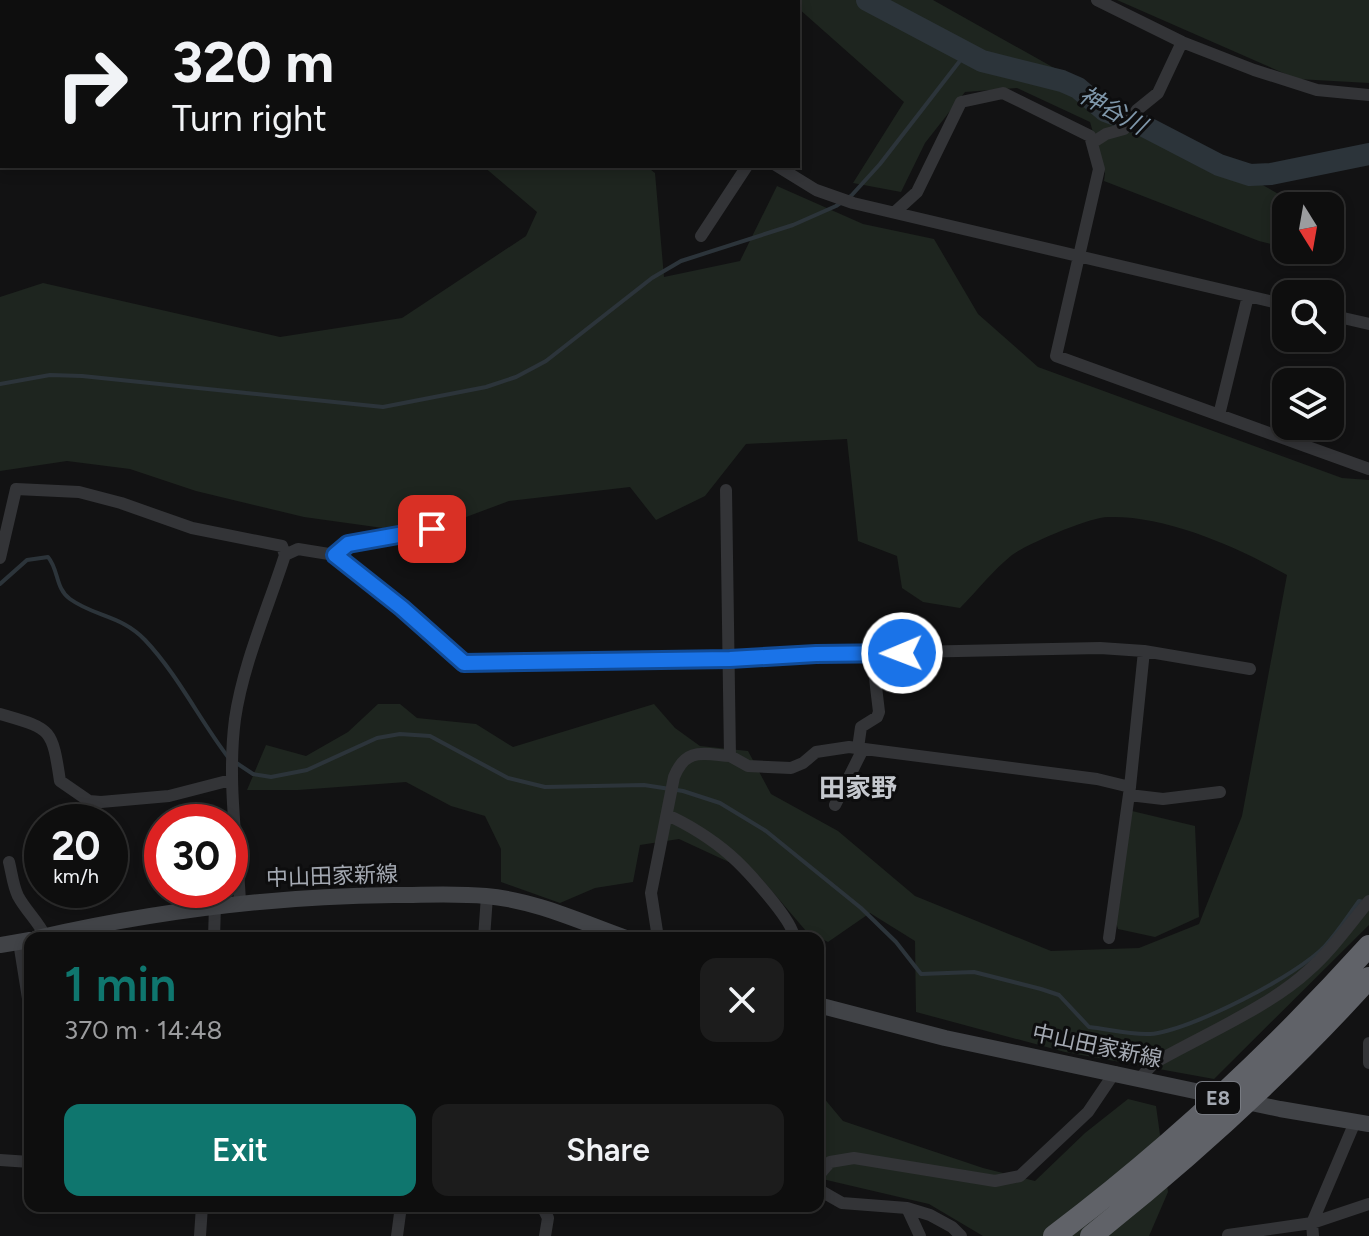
<!DOCTYPE html>
<html lang="en">
<head>
<meta charset="utf-8">
<style>
	:root { --surface:#0e0e0e; --page:#1c1c1c; --text:#f1f3f6; --muted:#9b9c9e; --line:#2e2e2e; --accent:#0f766e }
	body { margin:0; font-family:Figtree,"Noto Sans JP",sans-serif; background:var(--page); color:var(--text); height:100vh; display:flex; flex-direction:column; font-size:30px; white-space:nowrap }
	* { box-sizing:border-box; margin:0 }
	p { font-size:26px; color:var(--muted) }
	.icon { flex:none; width:44px; height:44px; fill:none; stroke:currentColor; stroke-width:2; stroke-linecap:round; stroke-linejoin:round }
	.map { position:relative; flex:1; overflow:hidden }
	.sheet { position:absolute; left:24px; top:932px; width:800px; height:280px; display:flex; flex-direction:column; background:var(--surface); border-radius:16px; box-shadow:0 4px 12px #0003,0 0 0 2px var(--line) }
	.sheet>* { flex:none }
	.hud { position:absolute; left:0px; top:0px; width:800px; height:168px; box-shadow:0 4px 12px #0003,0 0 0 2px var(--line); background:#0e0e0e; color:var(--text); overflow:hidden }
	.needle { width:52px; rotate:169deg }
	.controls { position:absolute; left:1272px; top:192px; display:grid; gap:16px }
	.controls a { display:grid; place-items:center; width:72px; height:72px; border-radius:16px; background:var(--surface); box-shadow:0 4px 12px #0003,0 0 0 2px var(--line); font-size:40px }
	.speed { position:absolute; left:24px; top:804px; display:flex; gap:16px; font-size:40px; font-weight:700; text-align:center }
	.speed>* { display:grid; place-content:center; width:104px; height:104px; border-radius:50%; background:var(--surface); box-shadow:0 4px 12px #0003,0 0 0 2px var(--line); line-height:1 }
	.speed small { font-size:20px; font-weight:400 }
	.speed .limit { border:12px solid #d22; background:#fff; color:#111 }
	.pin { position:absolute; display:grid; place-items:center; width:68px; height:68px; color:#fff; margin:-34px; border-radius:16px; box-shadow:0 4px 12px #0006 }
	.me { position:absolute; width:88px; margin:-44px; rotate:269deg; stroke-linejoin:round; filter:drop-shadow(0 0 6px #0008) }
	.turn { display:flex; align-items:center; gap:28px; height:168px; padding:0 40px; font-size:36px }
	.turn .icon { width:104px; height:104px; stroke-width:2.5 }
	.turn b { display:block; font-size:56px; line-height:68px }
	.round { display:grid; place-items:center; flex:none; width:84px; height:84px; border-radius:16px; background:var(--page) }
	.summary { display:flex; align-items:center; justify-content:space-between; height:136px; padding:0 40px }
	h1 { font-size:48px; font-weight:600; line-height:60px; color:var(--accent) }
	.cta { display:flex; gap:16px; margin-top:auto; padding:16px 40px }
	.cta a { flex:1; height:92px; border-radius:16px; background:var(--accent); color:#fff; font-size:32px; font-weight:600; line-height:92px; text-align:center }
	.cta a+a { background:var(--page); color:var(--text) }
	.map>svg:first-child { display:block }
	.green { fill:#1e251f }
	.lines { fill:none; stroke-linecap:round; stroke-linejoin:round }
	.stream { stroke:#2c343a; stroke-width:4 }
	.river { stroke:#2c343a; stroke-width:22 }
	.lane { stroke:#333437; stroke-width:6 }
	.street { stroke:#333437; stroke-width:12 }
	.secondary { stroke:#414347; stroke-width:16 }
	.highway { stroke:#606268; stroke-width:22 }
	.route-casing { stroke:#114b97; stroke-width:20 }
	.route { stroke:#1a73e8; stroke-width:14 }
	.labels { text-anchor:middle; dominant-baseline:central; stroke-width:6; stroke-linejoin:round; paint-order:stroke }
	.shield { fill:#0d0d0e; stroke:#777a81; stroke-width:2 }
	.shield-label { font-size:20px; font-weight:bold; fill:#a4a9b2 }
	.street-label { font-size:22px; fill:#a4a9b2; stroke:#0d0d0e }
	.water-label { font-size:24px; font-style:italic; fill:#7f97aa; stroke:#0d0d0e }
	.quarter-label { font-size:26px; font-weight:bold; fill:#c5c8ce; stroke:#0d0d0e }
</style>
</head>
<body>
<div class="map">
<svg width="1369" height="1236" viewBox="0 0 1369 1236">
	<rect width="100%" height="100%" fill="#121213"/>
	<path class="green" d="M282 0H673L667 2Z
		M789 0H933L1300 206H1286V248L1259 241 1104 181 1105 173 1090 122 1017 88 965 92 925 143 901 192 853 183 904 102 798 8V2Z
		M1117 0H1369V83L1297 79Z
		M483 166H646L655 173 664 277 740 261 777 186 863 224 934 239 978 314 1038 367 1342 478 1369 480V925L1214 1079 1065 1052 916 1012 915 941 870 913 828 942 806 931 759 876 679 839 640 845 633 882 595 888 560 903 501 882V849L485 816 451 806 406 782 298 790H247L266 745 306 756 348 732 378 704H400L417 718 476 724 513 747 654 704 675 728 700 746 748 751 771 794 838 831 915 896 1051 951 1139 948 1199 924 1242 816 1287 575C1238 547 1165 515 1108 517 1090 517 1027 544 1012 555 993 570 977 591 960 608L923 602 902 588 897 556 858 541 847 439 746 444 705 496 656 520 630 487 509 501 450 523 383 528 304 517 196 491 130 469 67 461 0 471V297L43 283 280 337 402 318 526 236 537 212Z
		M1132 811 1195 826 1199 917 1155 937 1118 929 1116 922Z
		M818 1091 843 1121 983 1168 1035 1181 1085 1133 1128 1099 1156 1106 1168 1192 1149 1236H983L929 1204 818 1178Z"/>
	<g class="lines">
		<path class="stream" d="M0 384 50 375 82 376 383 407 486 387 516 377 546 361 652 278 681 261 793 225 836 206 851 196 880 164 966 53
			M0 584 27 560 48 557C59 570 55 588 70 599 95 617 121 615 145 640 178 675 199 719 228 757
			M235 762 253 774 271 777 307 770 377 738 400 734 430 736 508 778 545 787 644 785 683 791 720 803 766 831 861 908 896 942 921 974 974 972 1041 989 1059 995 1089 1027C1108 1029 1130 1035 1150 1034 1190 1031 1298 975 1325 946 1338 932 1348 916 1359 901L1364 902"/>
		<path class="river" d="M867 0 982 61 1062 81 1078 88 1105 111 1140 124 1219 165 1250 175 1271 174 1369 154"/>
		<path class="lane" d="M355 0 356 2"/>
		<path class="street" d="M1097 0 1182 42 1254 70 1317 90 1369 95
			M206 2 211 0
			M0 46H2
			M0 62 2 60
			M1092 143 1106 134 1124 129 1137 110 1158 93 1182 42
			M777 166 816 190 853 203 1286 305
			M895 212 917 192 961 102 1003 93 1090 136 1099 169 1056 356 1219 415
			M701 236 747 166
			M1248 296 1219 415 1369 469
			M1330 315 1369 324
			M335 555 348 544 432 529
			M0 558 16 489 79 492 121 503 192 528 282 546 285 555
			M1144 651 1250 669
			M0 714C51 729 52 727 60 781L89 801 101 802 169 796 231 780
			M858 748 861 727 877 717 879 712 872 653
			M730 756 748 766 791 768 803 763 816 752 849 747 1097 779 1130 787
			M1129 795 1163 799 1220 792
			M835 805 863 749
			M667 815C688 824 713 840 730 855 745 868 794 921 794 938
			M9 862C12 874 13 886 18 896 26 911 38 921 45 936
			M240 902C237 841 227 780 235 719 243 664 268 608 285 555L298 549 335 555 402 608 464 663 730 659 816 654 1100 648 1144 651 1130 787 1109 938
			M214 938 215 905
			M484 938 487 896
			M658 938 651 893 674 777C686 747 703 754 730 756L726 490
			M19 942 30 1011
			M1369 1043V1063
			M1140 1078 1154 1063C1201 1036 1269 1007 1308 971 1332 950 1349 925 1369 901
			M0 1160 30 1162
			M818 1176 830 1162 854 1158 995 1181 1020 1176 1088 1112 1115 1072
			M818 1180 821 1191 842 1203 907 1208 930 1215 952 1227 961 1236
			M542 1206 548 1218 545 1236
			M907 1208 920 1236
			M1228 1235 1312 1223 1369 1204
			M200 1236 202 1206
			M397 1236 401 1206
			M1313 1236 1312 1223 1355 1122"/>
		<path class="secondary" d="M37 938C155 911 273 896 394 895 425 895 456 893 486 896 534 900 581 922 626 938
			M0 945 30 940
			M818 1005 945 1038 1280 1109 1369 1124"/>
		<path class="highway" d="M1054 1236C1168 1150 1273 1052 1369 946
			M1091 1236C1190 1157 1284 1072 1369 978"/>
	</g>
	<g class="lines">
		<defs>
			<path id="route" d="M432 529 348 544 335 555 402 608 464 663 730 659 816 654 902 653"/>
		</defs>
		<use href="#route" class="route-casing"/>
		<use href="#route" class="route"/>
	</g>
	<g class="labels">
		<rect class="shield" x="1196" y="1082" width="44" height="32" rx="6"/>
		<g class="shield-label">
			<text x="1218" y="1098">E8</text>
		</g>
		<g class="street-label">
			<text transform="translate(332 876) rotate(-2)">中山田家新線</text>
			<text transform="translate(1097 1046) rotate(12)">中山田家新線</text>
		</g>
		<g class="water-label">
			<text transform="translate(1113 110) rotate(29)">神谷川</text>
		</g>
		<g class="quarter-label">
			<text x="858" y="788">田家野</text>
		</g>
	</g>
</svg>
<div class="controls">
<a><svg class="needle" viewBox="-14 -14 28 28"><path d="M0-13l5 13h-10z" fill="#e53935"/><path d="M0 13l5-13h-10z" fill="#9b9c9e"/></svg></a>
<a><svg class="icon" aria-label="search" viewBox="0 0 24 24"><circle cx="10" cy="10" r="6"/><path d="M15 15l6 6"/></svg></a>
<a><svg class="icon" aria-label="layers" viewBox="0 0 24 24"><path d="M12 4l9 5-9 5-9-5zM3 14l9 5 9-5"/></svg></a>
</div>
<div class="speed"><div>20<small>km/h</small></div><div class="limit">30</div></div>
<div class="pin" style="left:432px;top:529px;background:#d93025"><svg class="icon" aria-label="arrive" viewBox="0 0 24 24"><path d="M6 21V4h12l-3 4 3 4H6"/></svg></div>
<svg class="me" style="left:902px;top:653px" viewBox="-20 -20 40 40"><circle r="17" fill="#1a73e8" stroke="#fff" stroke-width="3"/><path d="M0-11L8 9 0 5-8 9z" fill="#fff"/></svg>
<div class="hud">
<div class="turn"><svg class="icon" aria-label="right" viewBox="0 0 24 24"><path d="M7 20v-9h11M14 6l5 5-5 5"/></svg><div><b>320 m</b>Turn right</div></div>
</div>
<section class="sheet">
<div class="summary"><div><h1>1 min</h1><p>370 m · 14:48</p></div><a class="round"><svg class="icon" aria-label="close" viewBox="0 0 24 24"><path d="M6 6l12 12M18 6L6 18"/></svg></a></div>
<div class="cta"><a>Exit</a><a>Share</a></div>
</section>
</div>
</body>
</html>
